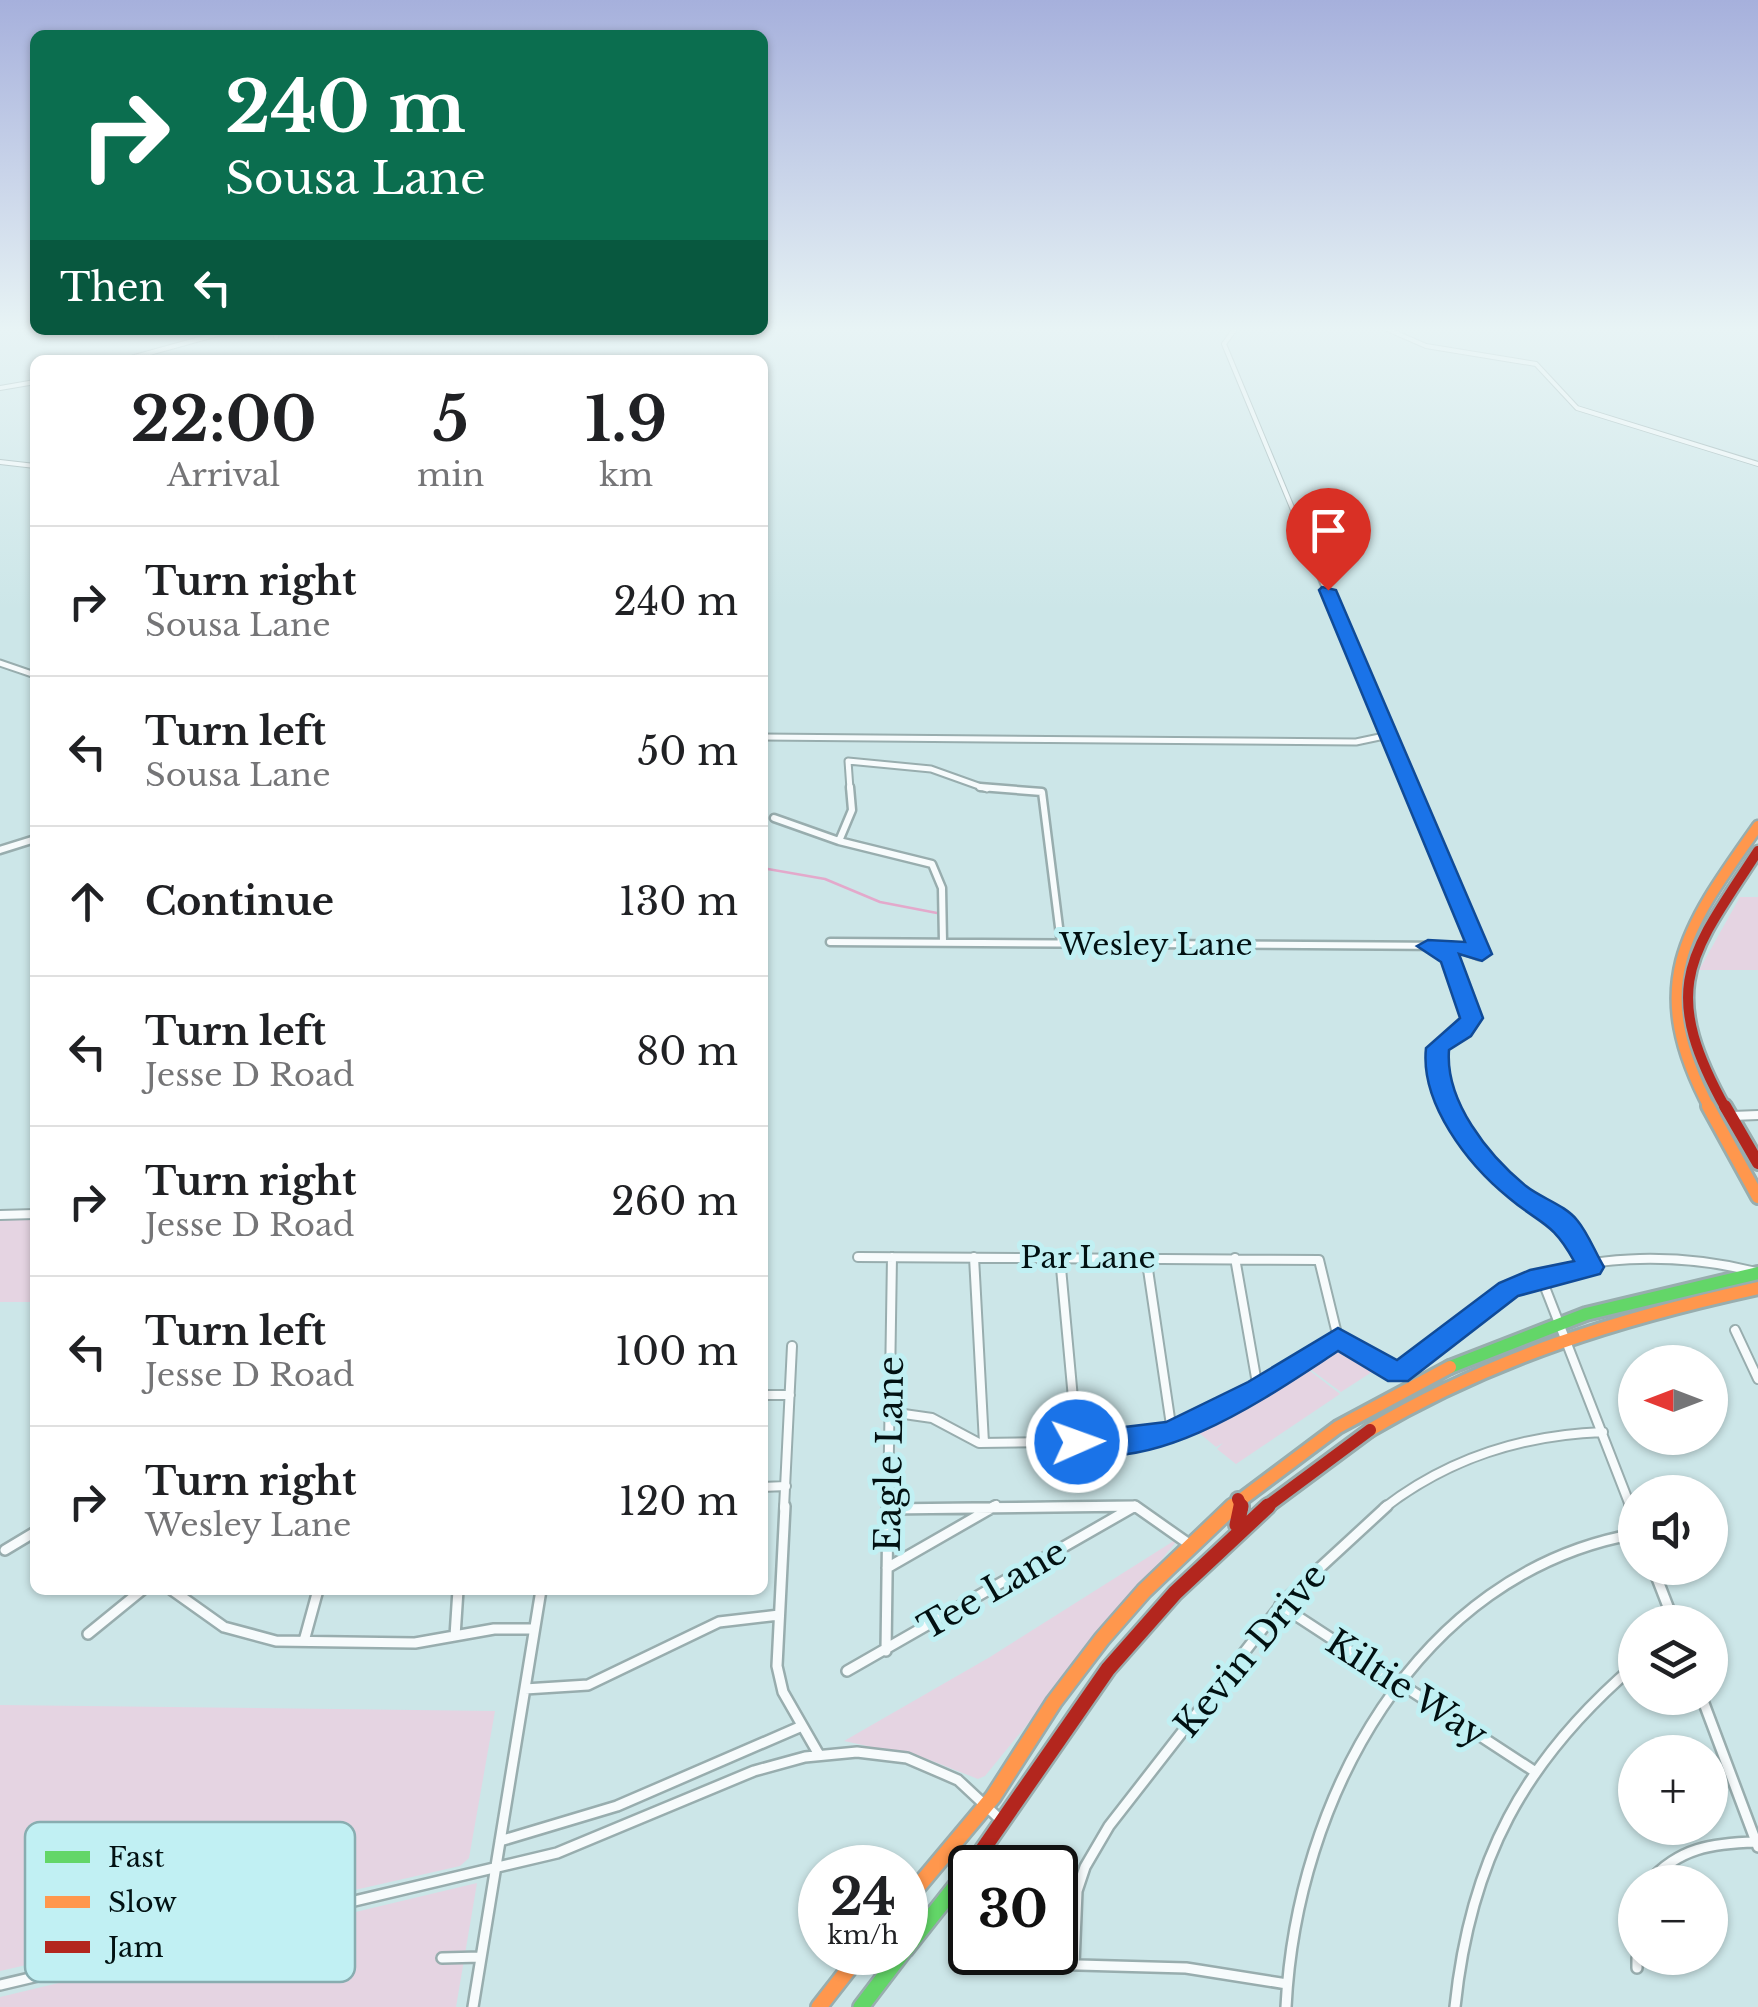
<!DOCTYPE html>
<html lang="en">
<head>
<meta charset="utf-8">
<style>
	:root { --surface:#fff; --page:#f2f2f2; --text:#202124; --muted:#757577; --line:#e0e0e0 }
	body { margin:0; font-family:"Libre Baskerville",serif; background:var(--page); color:var(--text); height:100vh; display:flex; flex-direction:column; font-size:38px; white-space:nowrap }
	* { box-sizing:border-box; margin:0 }
	p { font-size:32px; color:var(--muted) }
	.icon { flex:none; width:55px; height:55px; fill:none; stroke:currentColor; stroke-width:2; stroke-linecap:round; stroke-linejoin:round }
	.map { position:relative; flex:1; overflow:hidden }
	.panel { position:absolute; left:30px; top:355px; width:738px; height:1240px; display:flex; flex-direction:column; background:var(--surface); border-radius:15px; box-shadow:0 2px 8px #0004 }
	.panel>* { flex:none }
	.top-card { position:absolute; left:30px; top:30px; width:738px; height:305px; border-radius:15px; box-shadow:0 2px 8px #0004; background:#0b6e4f; color:#fff; overflow:hidden }
	.needle { width:65px; rotate:270deg }
	.tools { position:absolute; left:1618px; top:1345px; display:grid; gap:20px }
	.tools a { display:grid; place-items:center; width:110px; height:110px; border-radius:50%; background:var(--surface); box-shadow:0 2px 8px #0004; font-size:50px }
	.speed { position:absolute; left:798px; top:1845px; display:flex; gap:20px; font-size:50px; font-weight:700; text-align:center }
	.speed>* { display:grid; place-content:center; width:130px; height:130px; border-radius:50%; background:var(--surface); box-shadow:0 2px 8px #0004; line-height:1 }
	.speed small { font-size:25px; font-weight:400 }
	.speed .limit { border:5px solid #111; border-radius:15px; background:#fff; color:#111 }
	.pin { position:absolute; display:grid; place-items:center; width:85px; height:85px; color:#fff; margin:-102px -42px; border-radius:50% 50% 50% 0; rotate:-45deg; box-shadow:0 0 10px #0007 }
	.pin .icon { rotate:45deg }
	.me { position:absolute; width:110px; margin:-55px; rotate:88deg; stroke-linejoin:round; filter:drop-shadow(0 0 8px #0008) }
	.turn { display:flex; align-items:center; gap:35px; height:210px; padding:0 30px; font-size:45px }
	.turn .icon { width:130px; height:130px; stroke-width:2.5 }
	.turn b { display:block; font-size:70px; line-height:85px }
	.then { display:flex; align-items:center; height:95px; padding:0 30px; background:#0003; gap:20px; font-size:38px }
	.eta { display:flex; justify-content:space-evenly; align-items:center; height:170px; text-align:center }
	.eta b { font-size:60px; font-weight:700; line-height:70px }
	ul { padding:0; list-style:none }
	li { display:flex; align-items:center; gap:30px; height:150px; padding:0 30px; border-top:2px solid var(--line) }
	li div { flex:1 }
	li b { display:block; font-size:38px }
	li em { font-style:normal }
	.map>svg:first-child { display:block }
	.green { fill:#e5d4e2 }
	.lines { fill:none; stroke-linecap:round; stroke-linejoin:round }
	.stream { stroke:#e3a9cb; stroke-width:2.5 }
	.street-far4-casing { stroke:#98adae; stroke-width:6 }
	.street-far3-casing { stroke:#98adae; stroke-width:9 }
	.street-far2-casing { stroke:#98adae; stroke-width:11 }
	.street-far1-casing { stroke:#98adae; stroke-width:12 }
	.street-casing { stroke:#98adae; stroke-width:14 }
	.fast-far1-casing { stroke:#98adae; stroke-width:18 }
	.fast-casing { stroke:#98adae; stroke-width:20 }
	.slow-far2-casing { stroke:#98adae; stroke-width:15 }
	.slow-far1-casing { stroke:#98adae; stroke-width:18 }
	.slow-casing { stroke:#98adae; stroke-width:20 }
	.jam-far2-casing { stroke:#98adae; stroke-width:15 }
	.jam-far1-casing { stroke:#98adae; stroke-width:18 }
	.jam-casing { stroke:#98adae; stroke-width:20 }
	.street-far4 { stroke:#f7fbfc; stroke-width:4 }
	.street-far3 { stroke:#f7fbfc; stroke-width:5 }
	.street-far2 { stroke:#f7fbfc; stroke-width:6 }
	.street-far1 { stroke:#f7fbfc; stroke-width:8 }
	.street { stroke:#f7fbfc; stroke-width:9 }
	.fast-far1 { stroke:#63d668; stroke-width:12 }
	.fast { stroke:#63d668; stroke-width:15 }
	.slow-far2 { stroke:#ff974d; stroke-width:10 }
	.slow-far1 { stroke:#ff974d; stroke-width:12 }
	.slow { stroke:#ff974d; stroke-width:15 }
	.jam-far2 { stroke:#b3261e; stroke-width:10 }
	.jam-far1 { stroke:#b3261e; stroke-width:12 }
	.jam { stroke:#b3261e; stroke-width:15 }
	.route { fill:#1a73e8; stroke:#114b97; stroke-width:2.5 }
	.labels { text-anchor:middle; dominant-baseline:central; stroke-width:10; stroke-linejoin:round; paint-order:stroke }
	.street-label { font-size:30px; fill:#021112; stroke:#c1f0f3 }
	.near-street-label { font-size:35px; fill:#021112; stroke:#c1f0f3 }
	.key { fill:#c1f0f3; stroke:#88adb0; stroke-width:2.5 }
	.key-label { font-size:28px; fill:#021112 }
</style>
</head>
<body>
<div class="map">
<svg width="1758" height="2007" viewBox="0 0 1758 2007">
	<rect width="100%" height="100%" fill="#cce6e8"/>
	<path class="green" d="M1740 897H1758V970H1699Z
		M0 1220H35V1302H0Z
		M1338 1341 1355 1354 1350 1359 1356 1355 1375 1370 1341 1392 1302 1363Z
		M1301 1364 1340 1394 1236 1464 1217 1449 1223 1443 1216 1447 1198 1432Z
		M1180 1537 985 1776 978 1779 927 1759 844 1741 990 1657Z
		M0 1705 495 1711 469 1858 460 1866 0 1971Z
		M477 1883 456 2007H0V1997Z"/>
	<g class="lines">
		<path class="stream" d="M762 868 825 879 880 902 937 913"/>
		<defs>
			<path id="street-far4" d="M1235 329 1224 344 1303 534
				M1387 329 1426 346 1536 364 1577 408 1758 464
				M276 337 278 330
				M124 360 232 330
				M0 388 35 382
				M0 462 35 466"/>
			<path id="street-far3" d="M1302 532 1410 789
				M0 663 35 675
				M762 737 1356 742 1389 735
				M850 789 848 761 931 769 987 789"/>
			<path id="street-far2" d="M980 787 1042 792 1061 943
				M1409 787 1479 956
				M774 818 839 841 932 864 942 888 943 942
				M839 841 852 810 850 787
				M0 850 35 839
				M830 942 1452 946 1479 956
				M1430 947 1451 959 1471 1018 1463 1031 1437 1047 1436 1066 1450 1109"/>
			<path id="street-far1" d="M1449 1106C1467 1138 1488 1167 1517 1191 1559 1226 1564 1211 1590 1267
				M1732 1116 1758 1115
				M0 1215 35 1214
				M1146 1256 1172 1432
				M858 1257 1319 1260 1338 1338 1396 1374C1436 1351 1467 1313 1507 1291 1577 1251 1680 1253 1756 1272
				M974 1257 984 1443
				M1060 1257 1077 1442
				M1235 1258 1258 1389
				M1541 1277 1631 1508
				M1735 1330 1758 1379
				M762 1395H790
				M890 1412 932 1418 979 1443 1121 1441 1172 1432 1258 1389 1338 1338
				M762 1487 786 1486
				M1135 1506 1138 1508
				M784 1508 792 1346
				M888 1508 892 1257
				M950 1508 1134 1506
				M990 1508 996 1505
				M1131 1508 1135 1506
				M1384 1508C1449 1458 1521 1435 1603 1432"/>
			<path id="street" d="M785 1506 777 1666 783 1692 818 1753
				M1135 1506 1189 1544
				M1630 1506 1635 1518
				M887 1509 1134 1506
				M5 1550 35 1532
				M887 1568 995 1506
				M1653 1568 1674 1622
				M172 1590 224 1627 276 1641 415 1643 494 1629H534
				M1280 1605 1534 1771
				M88 1634 142 1590
				M455 1636 458 1590
				M304 1641 318 1590
				M886 1651 888 1506
				M847 1671 1135 1506
				M525 1689 588 1685 719 1622 779 1615
				M1702 1698 1758 1847
				M500 1841 617 1806 802 1726
				M1649 1882C1678 1848 1713 1843 1756 1842
				M442 1958 481 1957
				M1637 1958V1968
				M1009 1963 1186 1968 1287 1984
				M1074 1964 1077 1891 1085 1867 1109 1826 1285 1600 1387 1506
				M0 1985 557 1853 754 1771 805 1757 857 1752 907 1758 958 1780 1003 1822
				M473 2007 541 1590
				M1286 2007C1296 1801 1416 1573 1635 1534
				M1455 2007C1470 1861 1523 1761 1635 1665"/>
			<path id="fast-far1" d="M1450 1367 1586 1314 1758 1273"/>
			<path id="fast" d="M905 1950 970 1868
				M861 2007 903 1952"/>
			<path id="slow-far2" d="M1710 1109C1644 985 1684 930 1758 826"/>
			<path id="slow-far1" d="M1708 1106 1758 1197
				M1370 1430C1492 1358 1620 1318 1758 1288
				M1230 1508 1338 1427 1450 1367"/>
			<path id="slow" d="M905 1902 993 1797 1054 1702 1102 1639 1144 1591 1233 1506
				M819 2007 862 1952"/>
			<path id="jam-far2" d="M1726 1109C1658 987 1689 956 1758 851"/>
			<path id="jam-far1" d="M1725 1106 1758 1163
				M1238 1499 1242 1508
				M1265 1508 1370 1430"/>
			<path id="jam" d="M1237 1525 1241 1506
				M970 1868 1108 1669 1175 1593 1268 1506"/>
		</defs>
		<use href="#street-far4" class="street-far4-casing"/>
		<use href="#street-far3" class="street-far3-casing"/>
		<use href="#street-far2" class="street-far2-casing"/>
		<use href="#street-far1" class="street-far1-casing"/>
		<use href="#street" class="street-casing"/>
		<use href="#fast-far1" class="fast-far1-casing"/>
		<use href="#fast" class="fast-casing"/>
		<use href="#slow-far2" class="slow-far2-casing"/>
		<use href="#slow-far1" class="slow-far1-casing"/>
		<use href="#slow" class="slow-casing"/>
		<use href="#jam-far2" class="jam-far2-casing"/>
		<use href="#jam-far1" class="jam-far1-casing"/>
		<use href="#jam" class="jam-casing"/>
		<use href="#street-far4" class="street-far4"/>
		<use href="#street-far3" class="street-far3"/>
		<use href="#street-far2" class="street-far2"/>
		<use href="#street-far1" class="street-far1"/>
		<use href="#street" class="street"/>
		<use href="#fast-far1" class="fast-far1"/>
		<use href="#fast" class="fast"/>
		<use href="#slow-far2" class="slow-far2"/>
		<use href="#slow-far1" class="slow-far1"/>
		<use href="#slow" class="slow"/>
		<use href="#jam-far2" class="jam-far2"/>
		<use href="#jam-far1" class="jam-far1"/>
		<use href="#jam" class="jam"/>
	</g>
	<linearGradient id="sky" x2="0" y2="1"><stop stop-color="#a6b0dc"/><stop offset="0.54" stop-color="#e8f4f5"/><stop offset="1" stop-color="#e8f4f5" stop-opacity="0"/></linearGradient>
	<rect width="1758" height="610" fill="url(#sky)"/>
	<path class="route" d="M1322 587 1336 590 1492 954 1482 961 1459 954 1483 1018 1471 1036 1449 1050C1445 1101 1488 1155 1526 1186 1541 1198 1565 1205 1577 1220 1588 1233 1595 1252 1604 1267L1600 1274 1518 1296 1408 1381H1388L1338 1351C1269 1396 1154 1478 1067 1450L1063 1442 1067 1434 1166 1422 1248 1382 1338 1328 1397 1360 1499 1283 1530 1270 1574 1261C1552 1221 1541 1225 1509 1198 1467 1164 1420 1103 1426 1048L1460 1018 1441 962 1417 946 1428 940 1465 942 1319 590Z"/>
	<g class="labels">
		<g class="street-label">
			<text x="1156" y="944">Wesley Lane</text>
			<text x="1088" y="1257">Par Lane</text>
		</g>
		<g class="near-street-label">
			<text transform="translate(889 1454) rotate(-89)">Eagle Lane</text>
			<text transform="translate(992 1589) rotate(-30)">Tee Lane</text>
			<text transform="translate(1250 1650) rotate(-50)">Kevin Drive</text>
			<text transform="translate(1407 1688) rotate(33)">Kiltie Way</text>
		</g>
	</g>
	<rect x="25" y="1822" width="330" height="160" rx="15" class="key"/>
	<rect x="45" y="1851" width="45" height="12" fill="#63d668"/>
	<rect x="45" y="1896" width="45" height="12" fill="#ff974d"/>
	<rect x="45" y="1941" width="45" height="12" fill="#b3261e"/>
	<g class="key-label">
		<text x="108" y="1867">Fast</text>
		<text x="108" y="1912">Slow</text>
		<text x="108" y="1957">Jam</text>
	</g>
</svg>
<div class="tools">
<a><svg class="needle" viewBox="-14 -14 28 28"><path d="M0-13l5 13h-10z" fill="#e53935"/><path d="M0 13l5-13h-10z" fill="#757577"/></svg></a>
<a><svg class="icon" aria-label="sound" viewBox="0 0 24 24"><path d="M4 9h4l5-4v14l-5-4H4zM17 9q2 3 0 6"/></svg></a>
<a><svg class="icon" aria-label="layers" viewBox="0 0 24 24"><path d="M12 4l9 5-9 5-9-5zM3 14l9 5 9-5"/></svg></a>
<a>+</a>
<a>−</a>
</div>
<div class="speed"><div>24<small>km/h</small></div><div class="limit">30</div></div>
<div class="pin" style="left:1328px;top:590px;background:#d93025"><svg class="icon" aria-label="arrive" viewBox="0 0 24 24"><path d="M6 21V4h12l-3 4 3 4H6"/></svg></div>
<svg class="me" style="left:1077px;top:1442px" viewBox="-20 -20 40 40"><circle r="17" fill="#1a73e8" stroke="#fff" stroke-width="3"/><path d="M0-11L8 9 0 5-8 9z" fill="#fff"/></svg>
<div class="top-card">
<div class="turn"><svg class="icon" aria-label="right" viewBox="0 0 24 24"><path d="M7 20v-9h11M14 6l5 5-5 5"/></svg><div><b>240 m</b>Sousa Lane</div></div>
<div class="then">Then<svg class="icon" aria-label="left" viewBox="0 0 24 24"><path d="M17 20v-9H6M10 6l-5 5 5 5"/></svg></div>
</div>
<section class="panel">
<div class="eta">
<div><b>22:00</b><p>Arrival</p></div>
<div><b>5</b><p>min</p></div>
<div><b>1.9</b><p>km</p></div>
</div>
<ul>
<li><svg class="icon" aria-label="right" viewBox="0 0 24 24"><path d="M7 20v-9h11M14 6l5 5-5 5"/></svg><div><b>Turn right</b><p>Sousa Lane</p></div><em>240 m</em></li>
<li><svg class="icon" aria-label="left" viewBox="0 0 24 24"><path d="M17 20v-9H6M10 6l-5 5 5 5"/></svg><div><b>Turn left</b><p>Sousa Lane</p></div><em>50 m</em></li>
<li><svg class="icon" aria-label="ahead" viewBox="0 0 24 24"><path d="M12 20V5M6 11l6-6 6 6"/></svg><div><b>Continue</b></div><em>130 m</em></li>
<li><svg class="icon" aria-label="left" viewBox="0 0 24 24"><path d="M17 20v-9H6M10 6l-5 5 5 5"/></svg><div><b>Turn left</b><p>Jesse D Road</p></div><em>80 m</em></li>
<li><svg class="icon" aria-label="right" viewBox="0 0 24 24"><path d="M7 20v-9h11M14 6l5 5-5 5"/></svg><div><b>Turn right</b><p>Jesse D Road</p></div><em>260 m</em></li>
<li><svg class="icon" aria-label="left" viewBox="0 0 24 24"><path d="M17 20v-9H6M10 6l-5 5 5 5"/></svg><div><b>Turn left</b><p>Jesse D Road</p></div><em>100 m</em></li>
<li><svg class="icon" aria-label="right" viewBox="0 0 24 24"><path d="M7 20v-9h11M14 6l5 5-5 5"/></svg><div><b>Turn right</b><p>Wesley Lane</p></div><em>120 m</em></li>
</ul>
</section>
</div>
</body>
</html>
